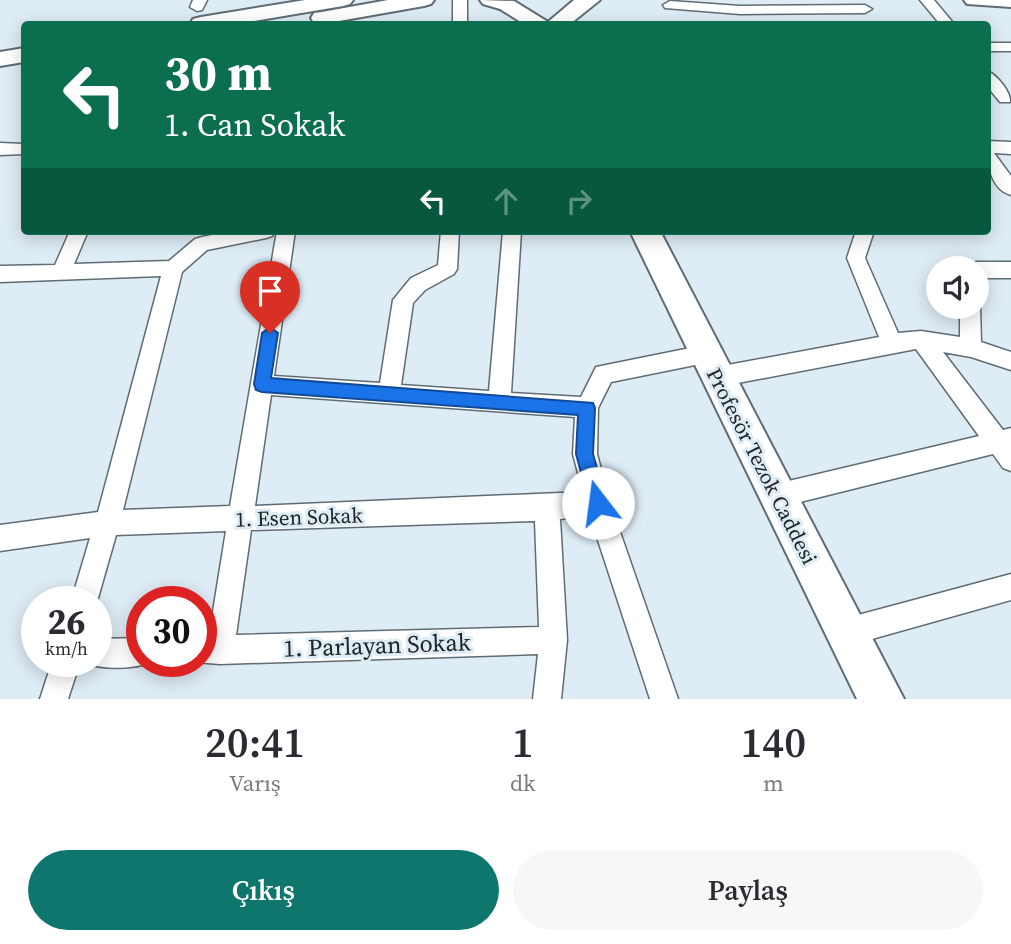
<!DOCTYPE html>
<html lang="tr">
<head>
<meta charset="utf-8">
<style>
	:root { --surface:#fff; --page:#f7f7f7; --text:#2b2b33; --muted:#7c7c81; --accent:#0f766e }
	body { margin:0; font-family:"Source Serif 4",serif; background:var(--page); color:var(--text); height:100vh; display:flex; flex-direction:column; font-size:26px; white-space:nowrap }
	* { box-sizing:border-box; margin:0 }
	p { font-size:23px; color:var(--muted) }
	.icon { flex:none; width:38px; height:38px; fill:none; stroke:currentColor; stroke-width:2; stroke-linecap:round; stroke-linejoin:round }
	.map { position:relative; height:699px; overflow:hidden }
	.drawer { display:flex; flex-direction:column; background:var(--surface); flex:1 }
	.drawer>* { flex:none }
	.top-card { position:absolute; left:21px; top:21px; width:970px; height:214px; border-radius:7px; box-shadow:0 4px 18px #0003; background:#0b6e4f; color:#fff; overflow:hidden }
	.controls { position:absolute; left:926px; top:256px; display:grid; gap:14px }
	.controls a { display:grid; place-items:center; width:63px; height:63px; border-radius:50%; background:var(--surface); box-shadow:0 4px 18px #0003; font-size:35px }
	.speed { position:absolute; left:21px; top:586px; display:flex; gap:14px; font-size:35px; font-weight:700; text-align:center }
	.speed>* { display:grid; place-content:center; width:91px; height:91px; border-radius:50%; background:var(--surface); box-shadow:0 4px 18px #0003; line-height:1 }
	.speed small { font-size:18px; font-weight:400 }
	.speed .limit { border:10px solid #d22; background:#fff; color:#111 }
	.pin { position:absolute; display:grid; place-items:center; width:60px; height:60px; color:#fff; margin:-72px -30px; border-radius:50% 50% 50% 0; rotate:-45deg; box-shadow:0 0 7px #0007 }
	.pin .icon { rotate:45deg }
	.me { position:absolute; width:77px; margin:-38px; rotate:345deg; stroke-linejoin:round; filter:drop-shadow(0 0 5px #0008) }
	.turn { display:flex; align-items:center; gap:24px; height:147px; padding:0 28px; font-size:32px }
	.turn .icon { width:91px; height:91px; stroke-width:2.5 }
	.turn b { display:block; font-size:49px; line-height:60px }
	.lanes { display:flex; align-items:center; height:66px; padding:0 28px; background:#0003; justify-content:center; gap:35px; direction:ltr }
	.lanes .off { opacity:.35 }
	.eta { display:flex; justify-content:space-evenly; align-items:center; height:119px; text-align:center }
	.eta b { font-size:42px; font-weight:600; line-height:49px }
	.action { display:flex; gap:14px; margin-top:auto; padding:14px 28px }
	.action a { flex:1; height:80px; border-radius:42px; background:var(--accent); color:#fff; font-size:28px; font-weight:600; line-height:80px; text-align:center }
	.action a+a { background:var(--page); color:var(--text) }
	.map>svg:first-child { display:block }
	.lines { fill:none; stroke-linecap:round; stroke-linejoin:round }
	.street-casing { stroke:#5f6c74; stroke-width:3 }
	.primary-casing { stroke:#5f6c74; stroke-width:4 }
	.street { fill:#fff; fill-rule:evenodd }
	.primary { fill:#fff; fill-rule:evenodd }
	.route { fill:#1a73e8; stroke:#114b97; stroke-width:2 }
	.labels { text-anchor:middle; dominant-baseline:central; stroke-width:6; stroke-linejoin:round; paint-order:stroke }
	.street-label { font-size:21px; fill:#202528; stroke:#deecf6 }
	.near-street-label { font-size:24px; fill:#202528; stroke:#deecf6 }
</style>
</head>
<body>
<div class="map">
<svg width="1011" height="699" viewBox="0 0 1011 699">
	<rect width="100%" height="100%" fill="#deecf6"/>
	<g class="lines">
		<defs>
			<path id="street" d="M193 0H207L202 10 197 11 190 7Z
				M453 0H467V24H453Z
				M920 0H934L954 24H940Z
				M670 1 740 6 865 5 872 9 865 13 740 14 665 8 663 5Z
				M987 43H1011V51H987Z
				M987 71C997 75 1011 92 1010 102H1000L987 86Z
				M987 141 1011 142V154L994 153 1011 176V195C989 189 987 160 987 141Z
				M0 143 24 144V154L0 155Z
				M70 231H88L74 264 169 261 195 239 202 237 232 231H275L272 236 266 238 207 250 182 272 123 510 230 506 277 231H295L274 376 380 383 393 300 411 278 438 265 441 231H459L457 269 454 274 425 290 413 303 401 385 489 391 503 231H521L511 393 581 397 596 367 705 345 712 348 716 354 712 360 705 363 611 382 598 408 597 454 610 503 678 699H650L590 516 560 519 567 640 561 699H533L538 654 220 664 195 662H201V636H209L226 531 116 535 96 605V602H71L90 538 0 551V525L98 512 161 276 0 282V266L55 265ZM271 395 575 417 573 454 583 492 255 506ZM535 521 539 627 236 635 251 530Z
				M856 231H874L865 258 898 333 921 331 960 337V306H976V300L980 306 981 342 1011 352V370L971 357 943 352 1003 430 1011 428V471L1003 468 993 454 776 508 767 504 764 496 767 488 776 484 979 436 916 349 717 387 709 384 706 377 709 370 717 367 879 337 847 258Z
				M976 262H1011V278H976V268H968Z
				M1011 574V600L847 646 837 642 833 632 837 622 847 618Z
				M142 638V662H152C134 669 104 670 86 663L96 662V639Z
				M52 662H80L68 699H40Z"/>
			<path id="primary" d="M305 0H353L350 4 343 6 236 24H190L193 19 201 17Z
				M388 0H434L431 4 424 6 322 24 314 23 311 18 314 13 322 12Z
				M480 0 514 1 548 22 574 0H600L570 24H524L500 9 483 4Z
				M964 0H1011V7L967 4Z
				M24 48V62L0 66V52Z
				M630 231H660L904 699H857Z"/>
		</defs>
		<use href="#street" class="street-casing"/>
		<use href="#primary" class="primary-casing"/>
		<use href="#street" class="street"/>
		<use href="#primary" class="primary"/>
	</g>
	<path class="route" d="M270 327 278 333 271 378 593 403 595 408 593 454 607 503 605 510 598 512 591 510 589 503 576 454 578 415 262 392 256 390 254 384 262 333Z"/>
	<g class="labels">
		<g class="street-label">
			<text transform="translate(762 466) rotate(63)">Profesör Tezok Caddesi</text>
			<text transform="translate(299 517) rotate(-2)">1. Esen Sokak</text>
		</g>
		<g class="near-street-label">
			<text transform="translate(377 645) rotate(-2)">1. Parlayan Sokak</text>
		</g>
	</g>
</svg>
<div class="controls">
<a><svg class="icon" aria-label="sound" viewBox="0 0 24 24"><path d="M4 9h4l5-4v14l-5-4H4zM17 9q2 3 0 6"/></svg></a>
</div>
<div class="speed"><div>26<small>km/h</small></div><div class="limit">30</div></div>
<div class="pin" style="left:270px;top:333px;background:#d93025"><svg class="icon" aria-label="arrive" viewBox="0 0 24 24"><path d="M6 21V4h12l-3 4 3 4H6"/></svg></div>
<svg class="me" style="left:598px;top:503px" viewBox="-20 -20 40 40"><circle r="19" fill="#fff"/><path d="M0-13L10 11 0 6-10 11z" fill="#1a73e8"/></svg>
<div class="top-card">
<div class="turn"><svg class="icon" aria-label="left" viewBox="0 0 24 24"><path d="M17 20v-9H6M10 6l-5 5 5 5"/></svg><div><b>30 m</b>1. Can Sokak</div></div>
<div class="lanes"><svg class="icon" aria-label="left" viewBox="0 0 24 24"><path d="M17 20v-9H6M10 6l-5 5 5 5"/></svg><svg class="icon off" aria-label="ahead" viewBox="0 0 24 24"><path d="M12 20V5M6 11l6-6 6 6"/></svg><svg class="icon off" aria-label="right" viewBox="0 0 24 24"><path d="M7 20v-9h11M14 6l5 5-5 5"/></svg></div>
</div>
</div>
<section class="drawer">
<div class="eta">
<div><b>20:41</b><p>Varış</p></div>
<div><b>1</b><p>dk</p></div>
<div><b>140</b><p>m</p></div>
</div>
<div class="action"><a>Çıkış</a><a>Paylaş</a></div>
</section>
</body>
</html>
